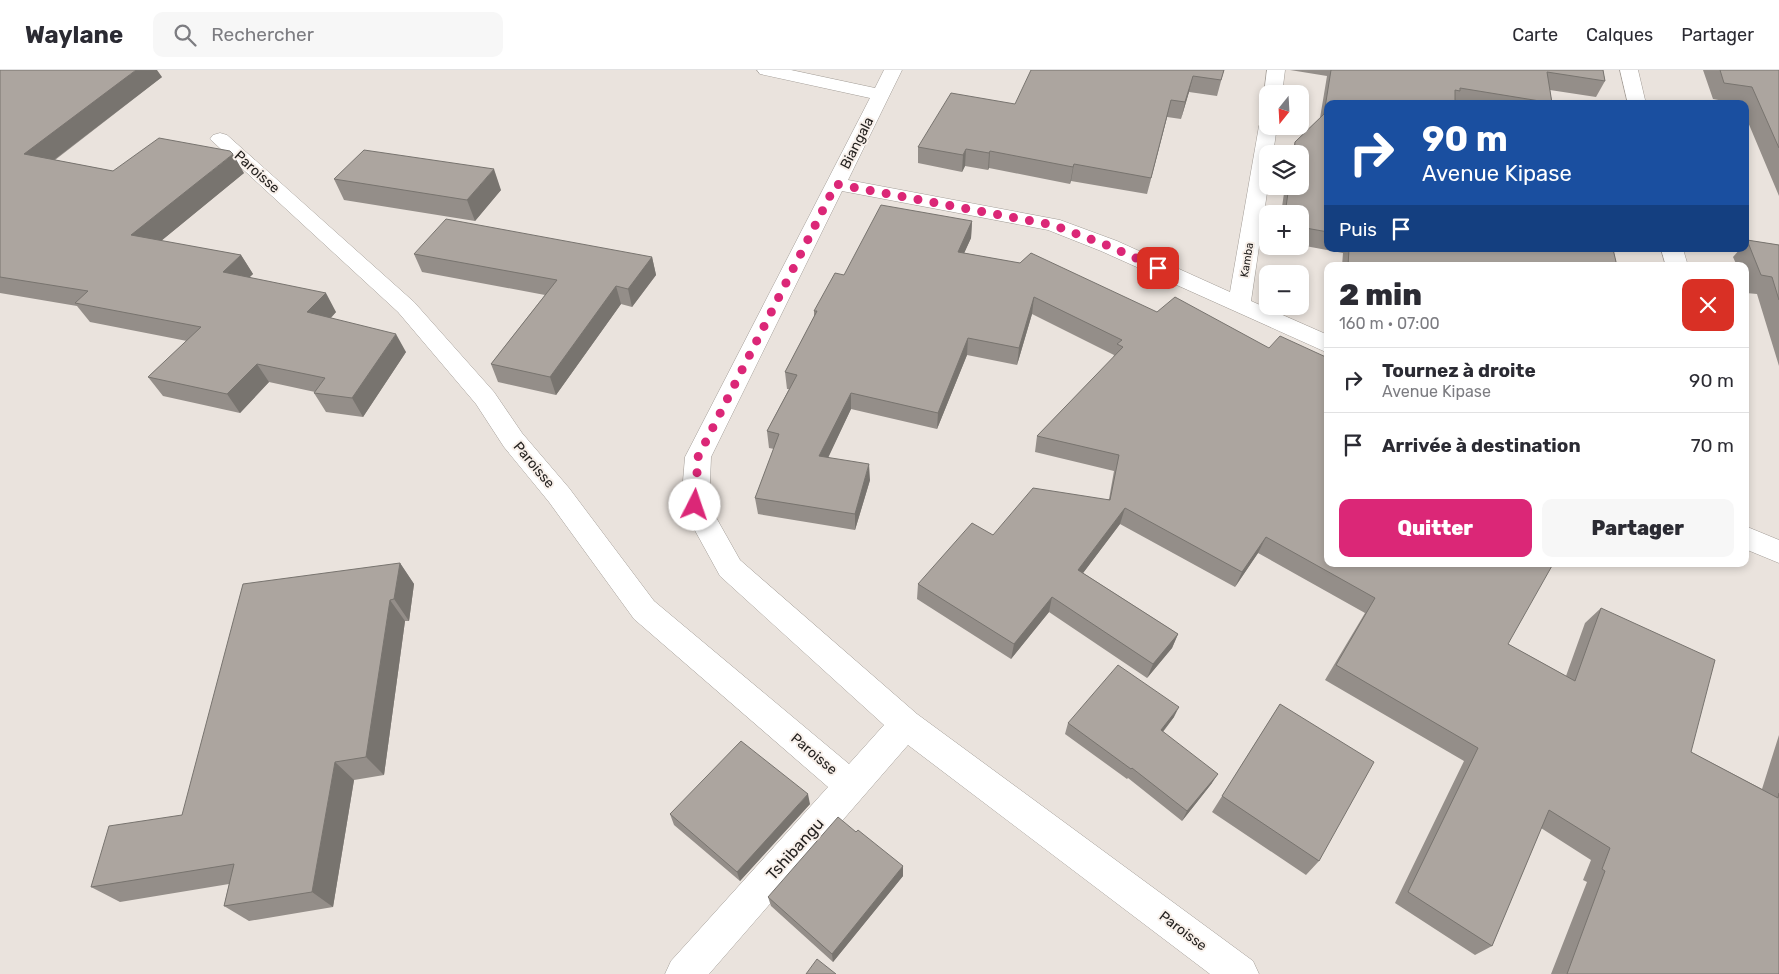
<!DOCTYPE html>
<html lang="fr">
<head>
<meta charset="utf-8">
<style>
	:root { --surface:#fff; --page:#f7f7f7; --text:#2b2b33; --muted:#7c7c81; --line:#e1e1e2; --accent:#db2777 }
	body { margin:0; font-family:Rubik,sans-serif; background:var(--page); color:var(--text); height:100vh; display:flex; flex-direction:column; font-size:19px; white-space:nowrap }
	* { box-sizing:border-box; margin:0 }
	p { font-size:16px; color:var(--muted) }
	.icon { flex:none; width:28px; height:28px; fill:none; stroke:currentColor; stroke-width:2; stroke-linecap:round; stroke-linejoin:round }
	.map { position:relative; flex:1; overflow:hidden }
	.details { position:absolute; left:1324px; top:192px; width:425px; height:305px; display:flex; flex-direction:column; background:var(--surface); border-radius:10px; box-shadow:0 2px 8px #0003 }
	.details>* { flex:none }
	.top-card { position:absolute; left:1324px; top:30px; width:425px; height:152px; border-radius:10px; box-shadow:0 2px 8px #0003; background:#1a4fa0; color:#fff; overflow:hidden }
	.needle { width:32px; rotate:198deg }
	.controls { position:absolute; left:1259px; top:15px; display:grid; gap:10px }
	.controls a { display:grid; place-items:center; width:50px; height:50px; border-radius:10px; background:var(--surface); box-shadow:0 2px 8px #0003; font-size:25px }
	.pin { position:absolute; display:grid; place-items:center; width:42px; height:42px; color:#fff; margin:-21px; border-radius:10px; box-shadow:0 2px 8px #0006 }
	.me { position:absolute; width:55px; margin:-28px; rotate:4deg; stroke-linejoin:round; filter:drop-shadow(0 0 4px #0008) }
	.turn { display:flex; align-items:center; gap:18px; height:105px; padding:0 15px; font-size:22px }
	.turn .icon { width:65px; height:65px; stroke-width:2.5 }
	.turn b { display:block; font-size:35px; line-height:42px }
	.then { display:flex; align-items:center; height:48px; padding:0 15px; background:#0003; gap:10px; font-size:19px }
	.round { display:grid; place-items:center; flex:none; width:52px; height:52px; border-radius:10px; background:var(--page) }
	.headline { display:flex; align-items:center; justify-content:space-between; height:85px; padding:0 15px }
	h1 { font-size:30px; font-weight:800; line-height:38px }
	.primary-button { display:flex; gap:10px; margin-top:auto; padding:10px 15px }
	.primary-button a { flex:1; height:58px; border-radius:10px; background:var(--accent); color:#fff; font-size:20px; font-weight:800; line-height:58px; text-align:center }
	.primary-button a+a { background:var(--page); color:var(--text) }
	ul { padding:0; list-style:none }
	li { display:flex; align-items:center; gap:15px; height:65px; padding:0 15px; border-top:1px solid var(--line) }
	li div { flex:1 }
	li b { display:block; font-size:19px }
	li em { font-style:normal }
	header { display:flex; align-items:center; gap:30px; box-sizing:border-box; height:70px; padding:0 25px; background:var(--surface); border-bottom:1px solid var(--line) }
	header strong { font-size:24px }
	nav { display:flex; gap:28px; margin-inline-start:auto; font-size:18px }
	.search { width:350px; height:45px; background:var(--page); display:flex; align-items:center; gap:12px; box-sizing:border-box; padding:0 18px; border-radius:10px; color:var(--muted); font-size:19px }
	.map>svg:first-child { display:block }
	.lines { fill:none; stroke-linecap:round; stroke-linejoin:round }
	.street-casing { stroke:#a29c96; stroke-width:1 }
	.street { fill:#fff; fill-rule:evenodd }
	.wall { fill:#948e89 }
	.shaded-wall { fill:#78746f }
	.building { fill:#aca59f; stroke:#78746f }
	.route { stroke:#db2777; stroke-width:9; stroke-dasharray:0 16.2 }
	.labels { text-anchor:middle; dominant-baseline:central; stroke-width:4; stroke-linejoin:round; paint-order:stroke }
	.far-street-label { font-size:11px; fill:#252220; stroke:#f8f0ea }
	.street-label { font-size:14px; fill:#252220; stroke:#f8f0ea }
	.near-street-label { font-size:16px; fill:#252220; stroke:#f8f0ea }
</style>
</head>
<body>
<header>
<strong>Waylane</strong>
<div class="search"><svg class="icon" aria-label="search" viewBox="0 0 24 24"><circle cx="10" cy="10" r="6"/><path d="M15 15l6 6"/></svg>Rechercher</div>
<nav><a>Carte</a><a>Calques</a><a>Partager</a></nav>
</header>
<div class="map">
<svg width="1779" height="904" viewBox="0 0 1779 904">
	<rect width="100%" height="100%" fill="#eae3dd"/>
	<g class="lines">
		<defs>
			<path id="street" d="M757 0H791L875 18 884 0H902L848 110 1060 150 1117 171 1230 222 1259 56 1261 52 1268 50V56H1277L1273 84H1268V116L1251 231 1328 265V283L1101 181 1048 160 842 121 711 387 709 435 740 490 917 644 1253 891 1259 904H1210L908 675 709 904H665L671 891 828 717 634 549 549 432 504 377 476 334 398 242 210 69 213 65 220 63 227 65 414 232 494 322 522 363 569 418 654 531 849 694 884 655 720 506 681 435 685 387 870 28 760 4Z
				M1267 0H1285L1282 24H1268V28L1264 24Z
				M1620 0H1638L1646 34H1628Z
				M1661 179H1683L1688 196H1666Z
				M1745 456 1779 470V493L1745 479Z"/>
		</defs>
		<use href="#street" class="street-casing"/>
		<use href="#street" class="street"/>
	</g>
	<path class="wall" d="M0 0 162 7 55 90 113 101 244 103 161 171 241 185 253 204 249 207 336 242 331 248 406 282 363 347 326 342 314 323 315 322 269 312 240 343 163 326 148 307 187 271 90 252 77 236 0 223Z
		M1224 0 1217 26 1189 22 1181 49 1167 47 1147 124 1071 111 1070 114 989 98 988 100 965 96 962 102 918 93V77L1015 34Z
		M1290 0H1603L1605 11 1596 27 1550 20 1552 33 1551 34H1328V179H1613L1617 196H1342L1343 183 1300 175V144H1281L1285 116H1300V84H1291L1295 72 1320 48 1327 6Z
		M1703 0H1779V126L1745 45V34H1740L1713 29Z
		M334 109 501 120 475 151 344 130Z
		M972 151 971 168 964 183 1020 193 1031 183 1508 574 1566 606 1585 553 1601 538 1691 682 1762 719 1779 665V904H1551L1587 812 1583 810 1591 790 1541 758 1492 876 1475 885 1395 833 1464 691 1325 610 1365 543 1258 483 1235 517 1120 454 1083 503 1178 564 1172 578 1147 608 1049 542 1011 589 917 529 918 514 993 465 1109 429 1114 401 1035 382 1037 366 1113 288 1114 285 1032 244 1017 295 967 285 937 359 851 339 828 387 870 410 855 460 758 444 755 428 774 379 769 378 767 361 789 319H787L785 302 814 247V241L844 205Z
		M1747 170 1779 175V296L1757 224 1746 223 1745 219V196H1737L1733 187 1740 179H1745V172Z
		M414 184 652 187 656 205 632 237 621 234 556 325 498 312 491 294 545 225 422 202Z
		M400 493 414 514 409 551H405L384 705 354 710 333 837 249 851 224 836 229 814 120 832 91 817 182 745Z
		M1280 634 1319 791 1306 805 1212 742Z
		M1174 647 1163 662 1212 713 1182 751 1128 708 1127 709 1065 664 1068 653Z
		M810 734 740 811 674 755 670 744Z
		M856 762 903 806 833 892 771 836 768 827Z"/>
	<path class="shaded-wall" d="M136 0H157L162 7 38 102 24 84Z
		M1193 6 1189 22 1181 49 1185 32Z
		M1171 30 1167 47 1147 124 1151 108Z
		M966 79 965 96 962 102 963 85Z
		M990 81 989 98 988 100 989 83Z
		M233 84 244 103 145 184 131 165Z
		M1074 94 1071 111 1070 114 1073 97Z
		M494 99 501 120 475 151 467 130Z
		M972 151 971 168 957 199 958 182Z
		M241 185 253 204 236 221 223 202Z
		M652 187 656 205 632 237 628 219Z
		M616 216 621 234 556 325 550 307Z
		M326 223 336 242 318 261 307 242Z
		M1034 227 1032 244 1017 295 1019 278Z
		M396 264 406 282 363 347 352 328Z
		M968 268 967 285 937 359 938 343Z
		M257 294 269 312 240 343 227 324Z
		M851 323V339L821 403 819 386Z
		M869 394 870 410 855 460V444Z
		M1125 438 1120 454 1074 515 1078 500Z
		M1266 467 1258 483 1235 517 1242 502Z
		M400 493 414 514 409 551 394 529Z
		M1052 527 1049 542 1011 589 1014 574Z
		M390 530 405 551 384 705 366 687Z
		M1178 564 1172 578 1147 608 1153 594Z
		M1179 637 1174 647 1156 670 1161 660Z
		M335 692 354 710 333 837 312 822Z
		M1218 704 1212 713 1182 751 1187 741Z
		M808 724 810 734 740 811 737 802Z
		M903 796V806L833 892 832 884Z"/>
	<path class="building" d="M0 0H136L24 84 113 101 159 68 230 81 233 84 131 165 241 185 223 202 326 223 307 242 396 264 352 328 314 323 325 308 257 294 227 324 148 307 201 257 75 233 88 221 0 207Z
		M1031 0H1224L1221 10 1193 6 1185 32 1171 30 1151 108 1074 94 1073 97 990 81 989 83 966 79 963 85 918 77 951 23 1015 34Z
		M1331 0H1603L1605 11 1547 2 1552 33 1460 18V21L1455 20V34H1328V162L1300 157V144H1285L1289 116H1300V84H1294L1295 72 1324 44Z
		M1720 0H1779V78L1752 17 1724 13Z
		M364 80 494 99 467 130 334 109Z
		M881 135 972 151 958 182 1020 193 1031 183 1157 242 1175 227 1269 278 1280 266 1328 288V494H1553L1508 574 1575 611 1601 538 1715 590 1691 682 1778 728 1779 723V904H1567L1605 801 1602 799 1610 778 1549 740 1492 876 1408 822 1478 678 1336 595 1375 528 1266 467 1242 502 1125 438 1078 500 1178 564 1153 594 1052 527 1014 574 918 514 972 453 993 465 1033 418 1110 430 1119 385 1037 366 1123 277 1117 274 1122 270 1034 227 1019 278 968 268 938 343 851 323 819 386 869 394 855 444 755 428 779 364 767 361 797 305 785 302 817 241H814L835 203 844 205Z
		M446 149 652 187 628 219 616 216 550 307 491 294 557 210 414 184Z
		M1747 170 1779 175V230L1772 207 1761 205Z
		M1349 179H1613L1617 196H1348Z
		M400 493 394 529 390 530 366 687 335 692 312 822 224 836 234 794 91 817 109 756 182 745 243 514Z
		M1118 595 1179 637 1161 660 1218 704 1187 741 1132 698 1131 699 1068 653Z
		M1280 634 1374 692 1319 791 1222 726Z
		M741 671 808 724 737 802 670 744Z
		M838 747 856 762 858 760 903 796 832 884 768 827Z
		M817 889 836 904H806Z"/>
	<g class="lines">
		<path class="route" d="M695 435 698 387 836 114 1053 155 1109 176 1158 198"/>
	</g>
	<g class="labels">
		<g class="far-street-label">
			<text transform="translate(1247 190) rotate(-81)">Kamba</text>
		</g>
		<g class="street-label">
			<text transform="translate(857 73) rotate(-63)">Biangala</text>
			<text transform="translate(257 102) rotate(42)">Paroisse</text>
			<text transform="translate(534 395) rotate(50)">Paroisse</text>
			<text transform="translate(814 684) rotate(40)">Paroisse</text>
			<text transform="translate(1183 861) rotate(37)">Paroisse</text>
		</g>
		<g class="near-street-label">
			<text transform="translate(795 779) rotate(-48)">Tshibangu</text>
		</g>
	</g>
</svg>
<div class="controls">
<a><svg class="needle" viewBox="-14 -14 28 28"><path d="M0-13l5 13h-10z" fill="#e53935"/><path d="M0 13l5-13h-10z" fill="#7c7c81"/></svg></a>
<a><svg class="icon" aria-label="layers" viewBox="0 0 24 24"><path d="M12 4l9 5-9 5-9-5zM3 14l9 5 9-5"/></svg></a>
<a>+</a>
<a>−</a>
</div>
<div class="pin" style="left:1158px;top:198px;background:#d93025"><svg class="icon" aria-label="arrive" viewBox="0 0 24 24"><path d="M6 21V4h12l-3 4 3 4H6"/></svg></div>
<svg class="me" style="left:695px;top:435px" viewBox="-20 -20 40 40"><circle r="19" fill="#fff"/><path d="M0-13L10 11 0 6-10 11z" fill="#db2777"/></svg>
<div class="top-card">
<div class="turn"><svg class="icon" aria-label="right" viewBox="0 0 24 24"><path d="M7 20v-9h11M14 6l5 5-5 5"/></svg><div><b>90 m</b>Avenue Kipase</div></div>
<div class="then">Puis<svg class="icon" aria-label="arrive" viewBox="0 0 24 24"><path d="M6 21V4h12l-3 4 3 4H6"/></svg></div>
</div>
<section class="details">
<div class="headline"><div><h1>2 min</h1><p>160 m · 07:00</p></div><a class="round" style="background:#d93025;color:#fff"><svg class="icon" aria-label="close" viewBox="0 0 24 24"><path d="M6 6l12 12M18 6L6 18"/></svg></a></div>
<ul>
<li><svg class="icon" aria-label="right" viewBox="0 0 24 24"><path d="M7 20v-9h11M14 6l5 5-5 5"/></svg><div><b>Tournez à droite</b><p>Avenue Kipase</p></div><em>90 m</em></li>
<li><svg class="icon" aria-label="arrive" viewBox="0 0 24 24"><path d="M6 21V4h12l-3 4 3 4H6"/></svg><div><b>Arrivée à destination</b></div><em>70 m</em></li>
</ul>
<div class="primary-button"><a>Quitter</a><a>Partager</a></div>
</section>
</div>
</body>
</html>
